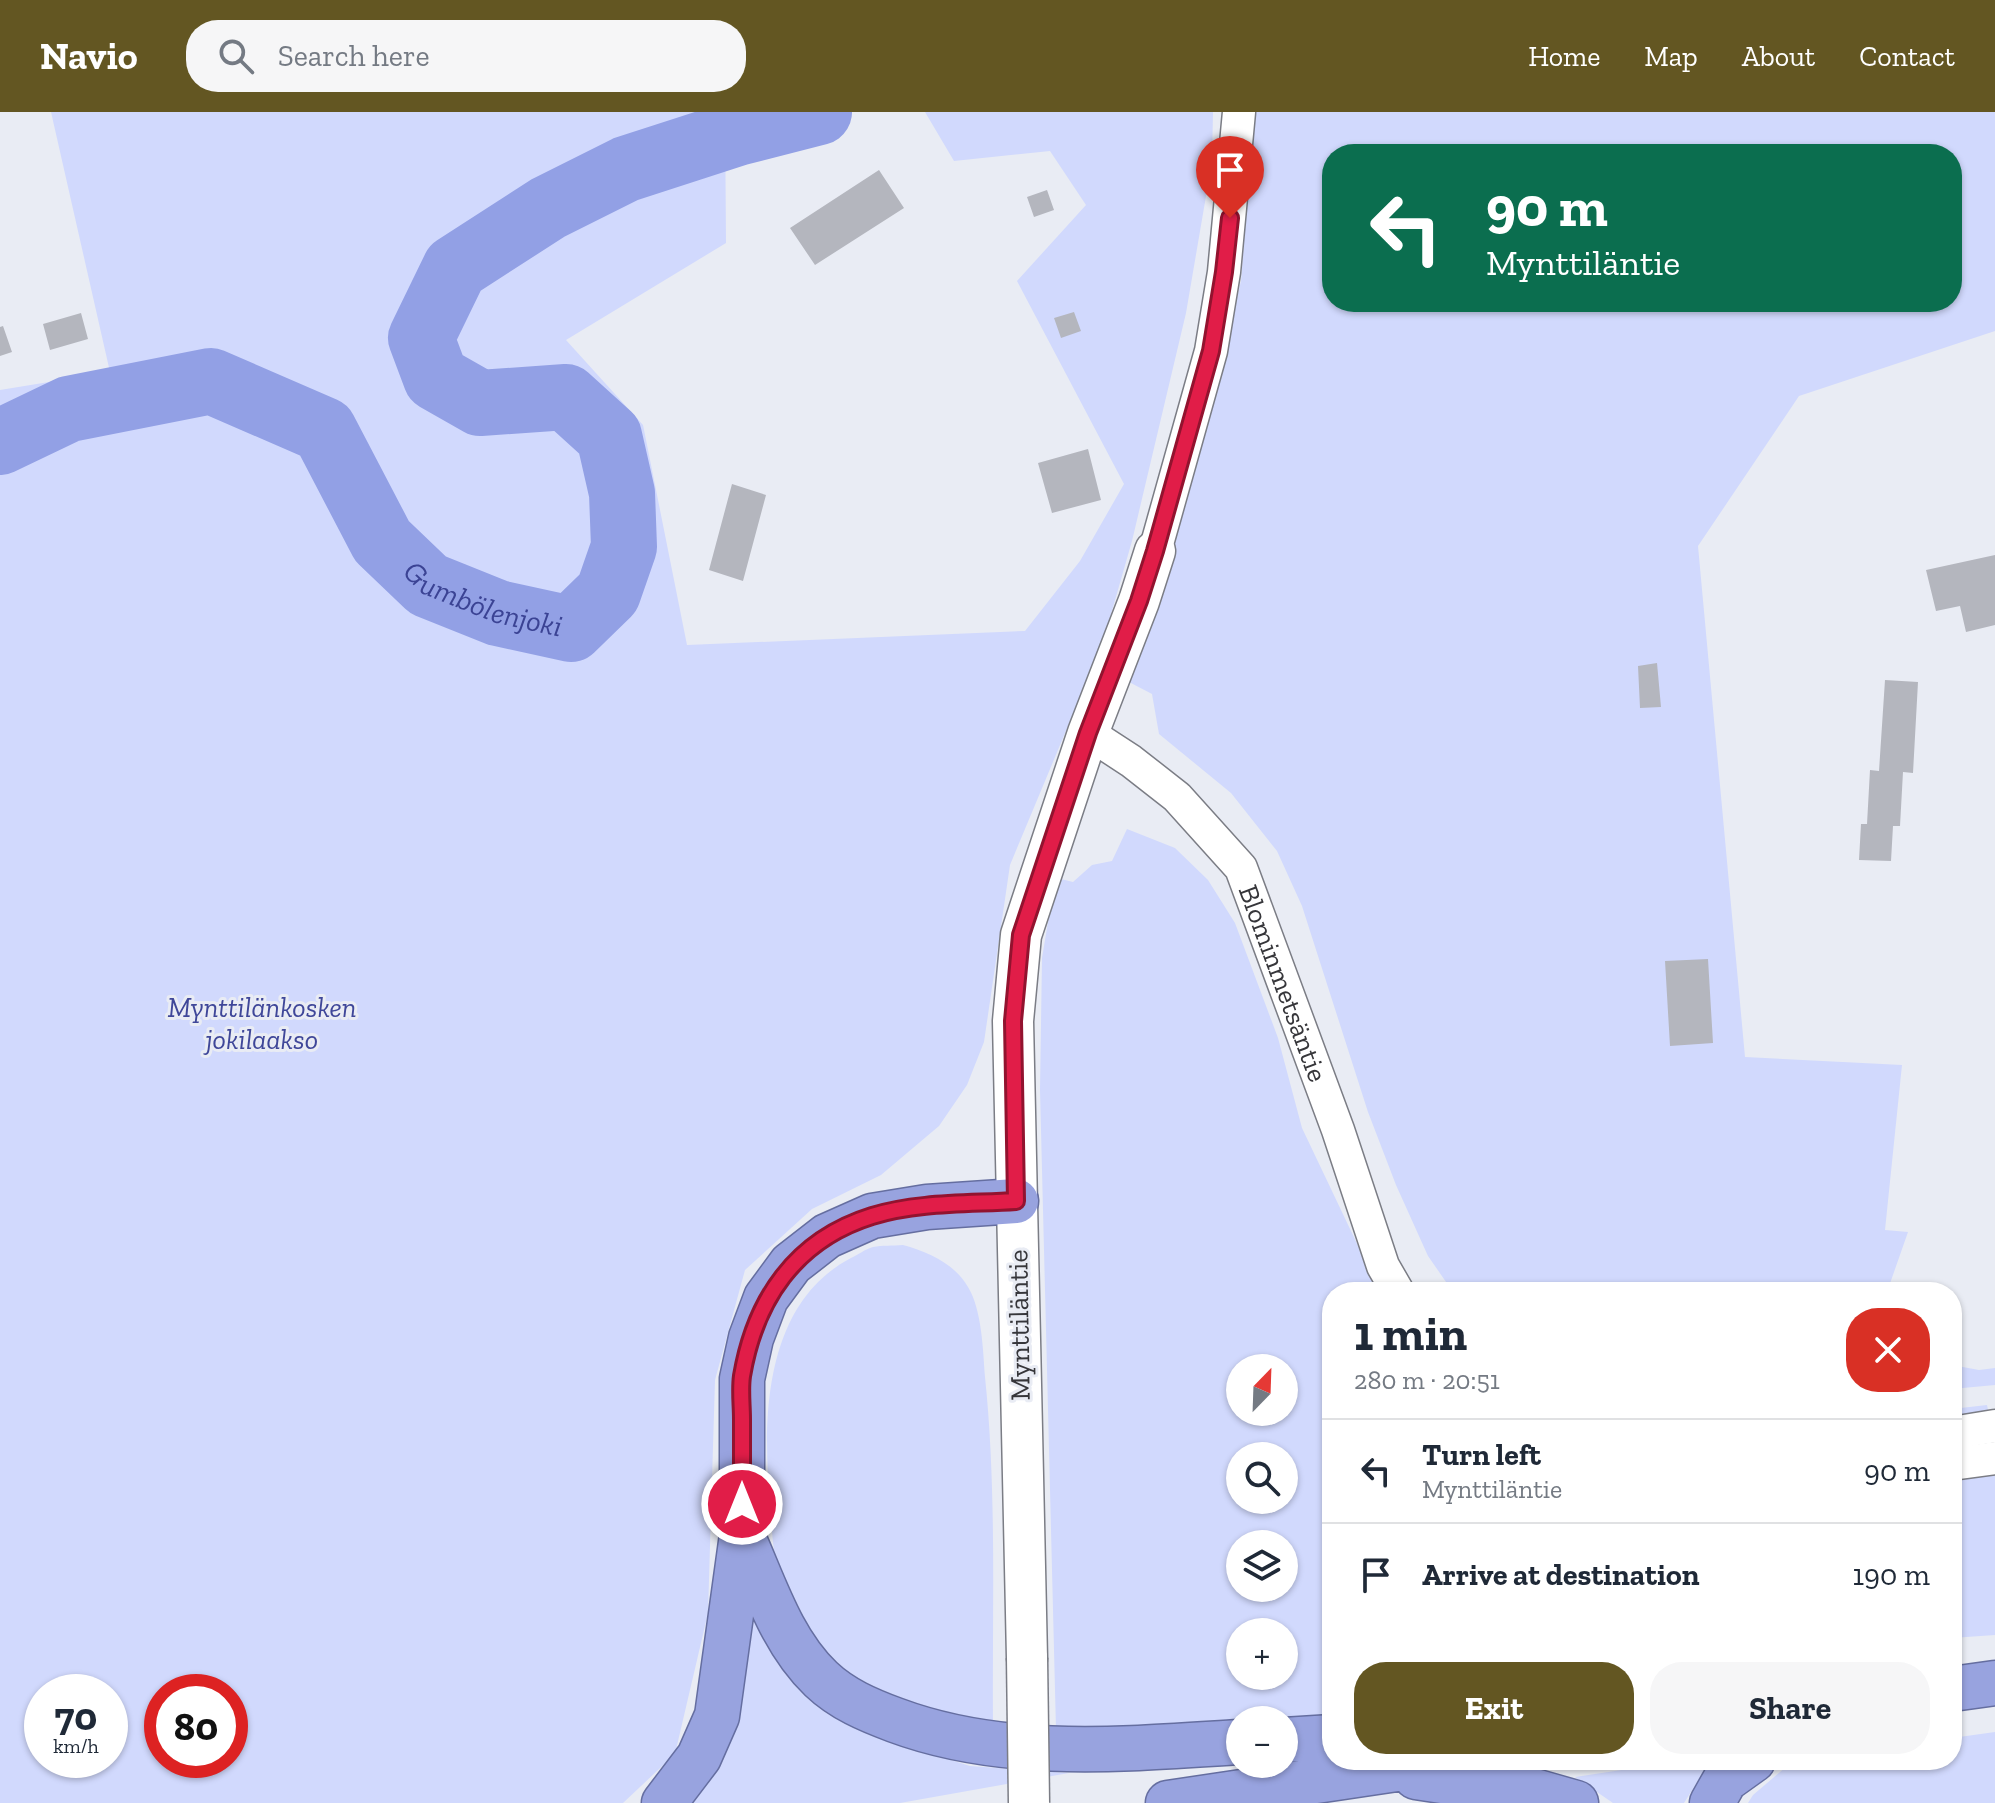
<!DOCTYPE html>
<html lang="en">
<head>
<meta charset="utf-8">
<style>
	:root { --surface:#fff; --page:#f6f6f7; --text:#1f2937; --muted:#747a83; --line:#e0e1e3; --accent:#635622 }
	body { margin:0; font-family:"Zilla Slab",serif; background:var(--page); color:var(--text); height:100vh; display:flex; flex-direction:column; font-size:30px; white-space:nowrap }
	* { box-sizing:border-box; margin:0 }
	p { font-size:26px; color:var(--muted) }
	.icon { flex:none; width:44px; height:44px; fill:none; stroke:currentColor; stroke-width:2; stroke-linecap:round; stroke-linejoin:round }
	.map { position:relative; flex:1; overflow:hidden }
	.sheet { position:absolute; left:1322px; top:1170px; width:640px; height:488px; display:flex; flex-direction:column; background:var(--surface); border-radius:32px; box-shadow:0 2px 6px #0004 }
	.sheet>* { flex:none }
	.hud { position:absolute; left:1322px; top:32px; width:640px; height:168px; border-radius:32px; box-shadow:0 2px 6px #0004; background:#0b6e4f; color:#fff; overflow:hidden }
	.needle { width:52px; rotate:23deg }
	.tools { position:absolute; left:1226px; top:1242px; display:grid; gap:16px }
	.tools a { display:grid; place-items:center; width:72px; height:72px; border-radius:50%; background:var(--surface); box-shadow:0 2px 6px #0004; font-size:40px }
	.speed { position:absolute; left:24px; top:1562px; display:flex; gap:16px; font-size:40px; font-weight:700; text-align:center }
	.speed>* { display:grid; place-content:center; width:104px; height:104px; border-radius:50%; background:var(--surface); box-shadow:0 2px 6px #0004; line-height:1 }
	.speed small { font-size:20px; font-weight:400 }
	.speed .limit { border:12px solid #d22; background:#fff; color:#111 }
	.pin { position:absolute; display:grid; place-items:center; width:68px; height:68px; color:#fff; margin:-82px -34px; border-radius:50% 50% 50% 0; rotate:-45deg; box-shadow:0 0 8px #0007 }
	.pin .icon { rotate:45deg }
	.me { position:absolute; width:88px; margin:-44px; rotate:0deg; stroke-linejoin:round; filter:drop-shadow(0 0 6px #0008) }
	.turn { display:flex; align-items:center; gap:28px; height:168px; padding:0 32px; font-size:36px }
	.turn .icon { width:104px; height:104px; stroke-width:2.5 }
	.turn b { display:block; font-size:56px; line-height:68px }
	.round { display:grid; place-items:center; flex:none; width:84px; height:84px; border-radius:32px; background:var(--page) }
	.head { display:flex; align-items:center; justify-content:space-between; height:136px; padding:0 32px }
	h1 { font-size:48px; font-weight:700; line-height:60px }
	.button { display:flex; gap:16px; margin-top:auto; padding:16px 32px }
	.button a { flex:1; height:92px; border-radius:32px; background:var(--accent); color:#fff; font-size:32px; font-weight:700; line-height:92px; text-align:center }
	.button a+a { background:var(--page); color:var(--text) }
	ul { padding:0; list-style:none }
	li { display:flex; align-items:center; gap:24px; height:104px; padding:0 32px; border-top:2px solid var(--line) }
	li div { flex:1 }
	li b { display:block; font-size:30px }
	li em { font-style:normal }
	header { display:flex; align-items:center; gap:48px; box-sizing:border-box; height:112px; padding:0 40px; background:var(--accent); color:#fff }
	header strong { font-size:38px }
	nav { display:flex; gap:44px; margin-inline-start:auto; font-size:28px }
	.search { width:560px; height:72px; background:var(--page); display:flex; align-items:center; gap:20px; box-sizing:border-box; padding:0 28px; border-radius:32px; color:var(--muted); font-size:30px }
	.map>svg:first-child { display:block }
	.green { fill:#d1d9fd; fill-rule:evenodd }
	.lines { fill:none; stroke-linecap:round; stroke-linejoin:round }
	.river { stroke:#92a0e5; stroke-width:66 }
	.building { fill:#b4b6be }
	.minor-casing { stroke:#7b7d85; stroke-width:35 }
	.tertiary-casing { stroke:#7b7d85; stroke-width:43 }
	.trunk-casing { stroke:#656ea0; stroke-width:47 }
	.minor { stroke:#fff; stroke-width:32 }
	.tertiary { stroke:#fff; stroke-width:40 }
	.trunk { stroke:#98a3df; stroke-width:44 }
	.tertiary-bridge-casing { stroke:#7b7d85; stroke-width:43; stroke-linecap:butt }
	.tertiary-bridge { stroke:#fff; stroke-width:40 }
	.route-casing { stroke:#92132f; stroke-width:20 }
	.route { stroke:#e11d48; stroke-width:14 }
	.labels { text-anchor:middle; dominant-baseline:central; stroke-width:6; stroke-linejoin:round; paint-order:stroke }
	.street-label { font-size:28px; fill:#36363a; stroke:#e9ecf4 }
	.park-label { font-size:28px; font-style:italic; fill:#3f4799; stroke:#e9ecf4 }
	.water-label { font-size:30px; font-style:italic; fill:#3b4394; stroke:#e9ecf4 }
</style>
</head>
<body>
<header>
<strong>Navio</strong>
<div class="search"><svg class="icon" aria-label="search" viewBox="0 0 24 24"><circle cx="10" cy="10" r="6"/><path d="M15 15l6 6"/></svg>Search here</div>
<nav><a>Home</a><a>Map</a><a>About</a><a>Contact</a></nav>
</header>
<div class="map">
<svg width="1995" height="1691" viewBox="0 0 1995 1691">
	<rect width="100%" height="100%" fill="#e9ecf4"/>
	<path class="green" d="M51 0H725L726 131 566 228 643 313 687 533 1025 519 1080 449 1124 372 1017 169 1086 93 1050 39 954 49 925 0H1213L1212 49 1186 201 1132 429 1103 530 1010 753 984 930 967 973 939 1014 881 1063 812 1097 745 1158 715 1268 708 1501 675 1642 623 1691H0V278L110 260ZM42 1580H110V1648H42ZM162 1580H230V1648H162Z
		M1254 0H1995V219L1799 284 1698 434 1745 945 1902 953 1885 1118 1908 1120 1887 1180H1453L1428 1144 1396 1073 1368 1000 1302 794 1277 739 1231 681 1159 622 1152 582 1129 570 1198 348 1241 169ZM1332 42H1952V190H1332Z
		M1127 717 1175 736 1208 768 1235 811 1278 926 1302 1016 1380 1180H1332V1607L1240 1608V1614L1056 1617 1040 978 1042 846 1053 780 1061 767 1073 770 1092 753 1112 749ZM1240 1256H1284V1300H1240ZM1240 1344H1284V1388H1240ZM1240 1432H1284V1476H1240ZM1240 1520H1284V1564H1240Z
		M903 1133C928 1140 954 1151 968 1175 982 1198 983 1238 985 1265 997 1380 992 1498 993 1614 942 1605 888 1594 847 1559 821 1538 796 1504 783 1472 772 1447 772 1416 770 1389 762 1304 765 1191 851 1146 858 1143 865 1137 873 1135 882 1133 893 1134 903 1133Z
		M1952 1253 1979 1258 1995 1256V1273L1952 1277Z
		M1987 1293 1989 1303 1952 1308V1297Z
		M1995 1361V1523L1952 1526V1365Z
		M747 1489 809 1584 841 1608 870 1622 970 1654 1069 1661 900 1691H688Z
		M1995 1620V1691H1748L1753 1683 1793 1649 1952 1648V1626Z
		M1688 1648H1711L1684 1691H1613L1575 1665Z"/>
	<g class="lines">
		<path class="river" id="s1" d="M0 330 69 297 211 269 324 318 382 429 428 473 498 501 571 517 608 481 624 435 622 381 609 324 566 285 480 291 436 266 421 226 455 156 548 96 626 57 737 21 819 0"/>
	</g>
	<path class="building" d="M879 58 904 96 815 153 790 116Z
		M1047 78 1054 98 1034 105 1027 85Z
		M1074 200 1081 219 1061 226 1054 206Z
		M81 201 88 227 50 238 43 212Z
		M3 214 12 240 0 244V215Z
		M1088 337 1101 388 1052 401 1038 351Z
		M732 372 766 383 743 469 709 458Z
		M1995 443V513L1966 520 1960 494 1936 499 1926 458Z
		M1657 551 1661 595 1640 596 1638 554Z
		M1885 568 1918 570 1913 661 1903 660 1900 714H1893L1891 749 1859 748 1861 712H1867L1870 658 1879 659Z
		M1708 847 1713 931 1670 934 1665 849Z"/>
	<g class="lines">
		<defs>
			<g id="minor">
				<path d="M1155 439 1211 239 1224 160 1239 0"/>
				<path id="s2" d="M1088 621 1131 649 1177 685 1241 756 1338 1018 1383 1154 1398 1180"/>
				<path d="M1952 1321 1995 1314"/>
				<path d="M1952 1352 1995 1346"/>
			</g>
			<path id="tertiary" d="M1027 1546 1013 909 1021 823 1088 621 1139 489 1155 439"/>
			<path id="trunk" d="M742 1423C764 1472 781 1529 821 1567 842 1587 868 1598 895 1608 1005 1649 1125 1637 1240 1630
				M1952 1577 1995 1571
				M1284 1628 1332 1625
				M1416 1665 1481 1675H1520L1576 1691
				M664 1691 699 1645 717 1604 742 1423V1267L751 1226 766 1186 791 1152 827 1124 872 1104 927 1095 1016 1089
				M1168 1691 1457 1648
				M1712 1691 1725 1668 1753 1648"/>
		</defs>
		<use href="#minor" class="minor-casing"/>
		<use href="#tertiary" class="tertiary-casing"/>
		<use href="#trunk" class="trunk-casing"/>
		<use href="#minor" class="minor"/>
		<use href="#tertiary" class="tertiary"/>
		<use href="#trunk" class="trunk"/>
		<defs>
			<path id="tertiary-bridge" d="M1027 1546 1029 1691"/>
		</defs>
		<use href="#tertiary-bridge" class="tertiary-bridge-casing"/>
		<use href="#tertiary-bridge" class="tertiary-bridge"/>
	</g>
	<g class="lines">
		<defs>
			<path id="route" d="M742 1392C742 1364 742 1335 742 1307 742 1293 740 1278 742 1264 755 1188 795 1128 872 1104 917 1090 969 1092 1016 1089L1013 909 1021 823 1088 621 1139 489 1155 439 1211 239 1224 160 1230 106"/>
		</defs>
		<use href="#route" class="route-casing"/>
		<use href="#route" class="route"/>
	</g>
	<g class="labels">
		<g class="street-label">
			<text stroke="none"><textPath href="#s2" startOffset="328">Blominmetsäntie</textPath></text>
			<text transform="translate(1019 1213) rotate(-91)">Mynttiläntie</text>
		</g>
		<g class="park-label">
			<text x="262" y="895">Mynttilänkosken<tspan x="262" dy="32">jokilaakso</tspan></text>
		</g>
		<g class="water-label">
			<text stroke="none"><textPath href="#s1" startOffset="590">Gumbölenjoki</textPath></text>
		</g>
	</g>
</svg>
<div class="tools">
<a><svg class="needle" viewBox="-14 -14 28 28"><path d="M0-13l5 13h-10z" fill="#e53935"/><path d="M0 13l5-13h-10z" fill="#747a83"/></svg></a>
<a><svg class="icon" aria-label="search" viewBox="0 0 24 24"><circle cx="10" cy="10" r="6"/><path d="M15 15l6 6"/></svg></a>
<a><svg class="icon" aria-label="layers" viewBox="0 0 24 24"><path d="M12 4l9 5-9 5-9-5zM3 14l9 5 9-5"/></svg></a>
<a>+</a>
<a>−</a>
</div>
<div class="speed"><div>70<small>km/h</small></div><div class="limit">80</div></div>
<div class="pin" style="left:1230px;top:106px;background:#d93025"><svg class="icon" aria-label="arrive" viewBox="0 0 24 24"><path d="M6 21V4h12l-3 4 3 4H6"/></svg></div>
<svg class="me" style="left:742px;top:1392px" viewBox="-20 -20 40 40"><circle r="17" fill="#e11d48" stroke="#fff" stroke-width="3"/><path d="M0-11L8 9 0 5-8 9z" fill="#fff"/></svg>
<div class="hud">
<div class="turn"><svg class="icon" aria-label="left" viewBox="0 0 24 24"><path d="M17 20v-9H6M10 6l-5 5 5 5"/></svg><div><b>90 m</b>Mynttiläntie</div></div>
</div>
<section class="sheet">
<div class="head"><div><h1>1 min</h1><p>280 m · 20:51</p></div><a class="round" style="background:#d93025;color:#fff"><svg class="icon" aria-label="close" viewBox="0 0 24 24"><path d="M6 6l12 12M18 6L6 18"/></svg></a></div>
<ul>
<li><svg class="icon" aria-label="left" viewBox="0 0 24 24"><path d="M17 20v-9H6M10 6l-5 5 5 5"/></svg><div><b>Turn left</b><p>Mynttiläntie</p></div><em>90 m</em></li>
<li><svg class="icon" aria-label="arrive" viewBox="0 0 24 24"><path d="M6 21V4h12l-3 4 3 4H6"/></svg><div><b>Arrive at destination</b></div><em>190 m</em></li>
</ul>
<div class="button"><a>Exit</a><a>Share</a></div>
</section>
</div>
</body>
</html>
